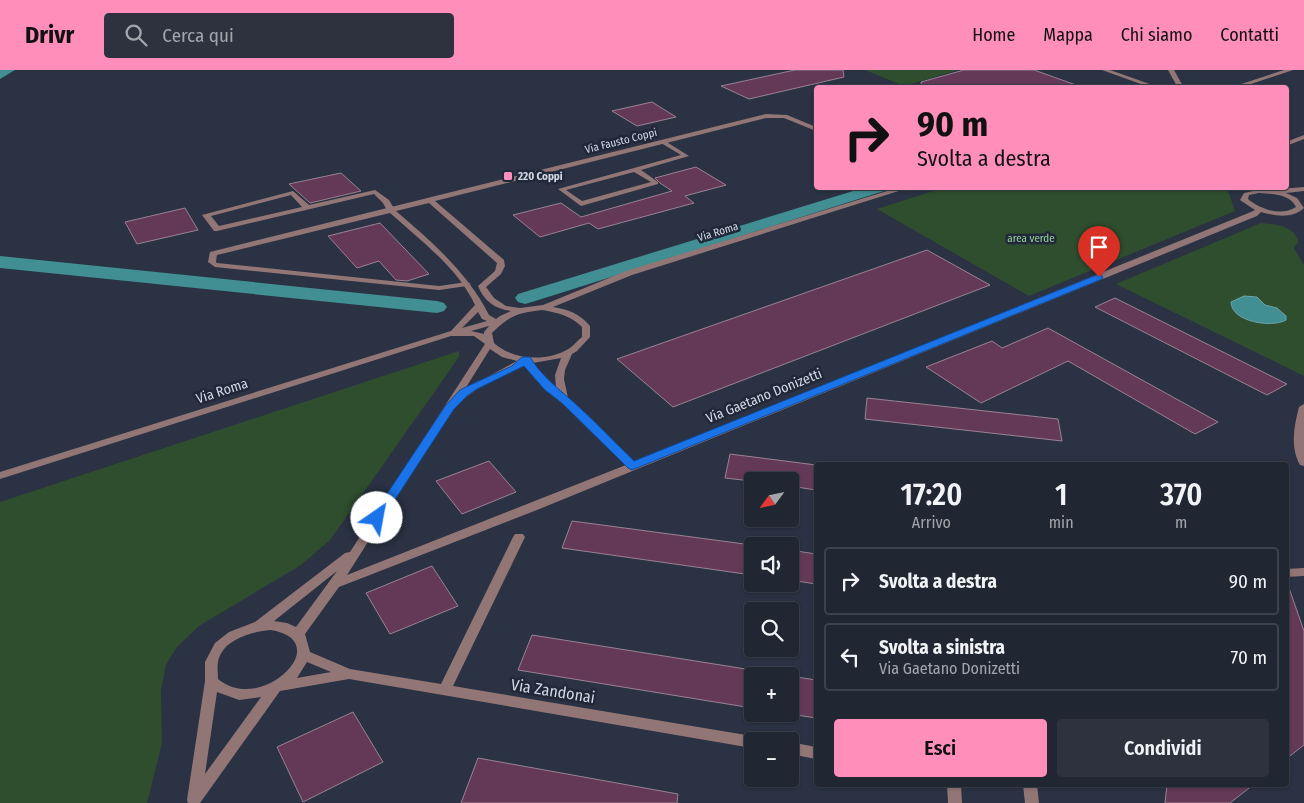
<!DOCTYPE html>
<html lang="it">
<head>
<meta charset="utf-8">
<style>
	:root { --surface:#202632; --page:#2d323e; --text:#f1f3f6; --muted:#a2a5ac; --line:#3d434d; --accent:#ff8ebb }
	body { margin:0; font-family:"Fira Sans Condensed",sans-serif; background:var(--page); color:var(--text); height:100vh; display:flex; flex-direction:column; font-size:19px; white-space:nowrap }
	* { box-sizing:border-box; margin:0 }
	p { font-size:16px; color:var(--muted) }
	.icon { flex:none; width:28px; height:28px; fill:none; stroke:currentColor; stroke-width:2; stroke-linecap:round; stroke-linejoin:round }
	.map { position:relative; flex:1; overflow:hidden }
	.panel { position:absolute; left:814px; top:392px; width:475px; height:325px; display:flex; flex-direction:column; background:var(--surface); border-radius:5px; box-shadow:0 1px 4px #0004,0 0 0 1px var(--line) }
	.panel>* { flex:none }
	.banner { position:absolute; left:814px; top:15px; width:475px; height:105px; border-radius:5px; box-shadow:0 1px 4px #0004,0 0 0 1px var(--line); background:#ff8ebb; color:#111; overflow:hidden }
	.needle { width:32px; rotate:237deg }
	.controls { position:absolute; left:744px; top:402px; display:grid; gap:10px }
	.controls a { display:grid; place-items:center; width:55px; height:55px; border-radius:5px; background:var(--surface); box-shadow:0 1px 4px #0004,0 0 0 1px var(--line); font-size:25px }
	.pin { position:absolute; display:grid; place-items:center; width:42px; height:42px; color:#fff; margin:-51px -21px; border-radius:50% 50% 50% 0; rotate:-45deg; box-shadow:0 0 5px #0007 }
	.pin .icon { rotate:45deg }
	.me { position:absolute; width:55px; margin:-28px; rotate:33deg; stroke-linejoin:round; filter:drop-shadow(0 0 4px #0008) }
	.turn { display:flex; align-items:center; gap:18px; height:105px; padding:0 20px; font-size:22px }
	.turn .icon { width:65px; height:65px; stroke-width:2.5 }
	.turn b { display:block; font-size:35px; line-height:42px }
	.eta { display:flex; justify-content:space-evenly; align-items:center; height:85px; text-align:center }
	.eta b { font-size:30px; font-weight:600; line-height:35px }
	.primary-button { display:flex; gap:10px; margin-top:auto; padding:10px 20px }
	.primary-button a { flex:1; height:58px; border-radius:5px; background:var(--accent); color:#111; font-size:20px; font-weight:600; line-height:58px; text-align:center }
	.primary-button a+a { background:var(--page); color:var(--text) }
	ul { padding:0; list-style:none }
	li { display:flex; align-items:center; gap:15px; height:68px; margin:0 10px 8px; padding:0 10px; border:2px solid var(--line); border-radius:5px }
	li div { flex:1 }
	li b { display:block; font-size:19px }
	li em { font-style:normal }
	header { display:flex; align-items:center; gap:30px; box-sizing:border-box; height:70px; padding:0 25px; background:var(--accent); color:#111 }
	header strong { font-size:24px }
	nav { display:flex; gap:28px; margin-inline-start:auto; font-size:18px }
	.search { width:350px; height:45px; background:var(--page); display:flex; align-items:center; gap:12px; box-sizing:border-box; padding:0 18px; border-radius:5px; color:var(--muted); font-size:19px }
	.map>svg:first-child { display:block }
	.green { fill:#2e4e2e }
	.water { fill:#418e93; stroke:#6da4ab }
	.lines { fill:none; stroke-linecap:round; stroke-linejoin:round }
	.canal { fill:#418e93; fill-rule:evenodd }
	.building { fill:#643958; stroke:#998392 }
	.lane { fill:#927676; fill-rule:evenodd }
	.street { fill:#927676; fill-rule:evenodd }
	.route { fill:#1a73e8; stroke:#114b97 }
	.poi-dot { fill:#ff8ebb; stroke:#202839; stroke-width:2 }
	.labels { text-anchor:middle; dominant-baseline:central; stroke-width:5; stroke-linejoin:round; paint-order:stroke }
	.far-street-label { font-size:11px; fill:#d3d8e4; stroke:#202839 }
	.far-poi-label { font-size:11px; font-weight:bold; fill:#d3d8e4; stroke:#202839; text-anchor:start }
	.far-park-label { font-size:11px; fill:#98d597; stroke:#202839 }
	.street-label { font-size:14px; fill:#d3d8e4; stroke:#202839 }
	.near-street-label { font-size:16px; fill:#d3d8e4; stroke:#202839 }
</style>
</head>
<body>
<header>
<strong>Drivr</strong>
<div class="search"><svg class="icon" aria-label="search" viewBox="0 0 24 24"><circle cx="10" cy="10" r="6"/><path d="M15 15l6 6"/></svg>Cerca qui</div>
<nav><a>Home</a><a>Mappa</a><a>Chi siamo</a><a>Contatti</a></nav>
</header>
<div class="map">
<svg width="1304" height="733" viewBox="0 0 1304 733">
	<rect width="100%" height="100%" fill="#2a3243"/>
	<path class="green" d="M865 0H958L904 16Z
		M942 118H1227L1235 141 1029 226 877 139Z
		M1261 153C1274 154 1296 156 1298 172L1294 178 1304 195V306L1116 214Z
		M459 281V287L330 470 301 495 199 556 177 577 166 595 161 620 162 673 147 733H0V432Z"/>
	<path class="water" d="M1244 226 1257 227 1265 235 1277 238 1286 246V250C1272 258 1231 252 1231 232Z"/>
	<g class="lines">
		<path class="canal" d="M0 0H15L0 9Z
			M863 118H886L884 121 532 232 525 234 518 232 515 228 518 224Z
			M0 186 437 231 444 233 447 237 444 241 437 243 0 198Z"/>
	</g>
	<path class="building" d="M795 0H843L844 7 749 29 721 16Z
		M964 0H1034L1076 15V18H922L921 12Z
		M652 32 676 47 637 56 612 41Z
		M696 97 726 115 685 126 694 133 598 159 589 153 540 167 513 145 561 133 581 147 672 121 660 113 655 108Z
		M341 103 361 121 310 133 289 114Z
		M185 138 198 160 137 174 125 152Z
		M380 153 429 204 407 211 396 210 379 191 357 198 328 166Z
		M927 180 990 215 673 337 617 289Z
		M1115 228 1287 314 1267 325 1095 237Z
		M1048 258 1218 352 1195 364 1068 291 981 333 926 297 992 271 1002 278Z
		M867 328 1058 349 1062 371 865 349Z
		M730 384 816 395V420L790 416V411H751L725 408Z
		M489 391 516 422 462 444 436 411Z
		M572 451 752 475V505L562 478Z
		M790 480 816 484V514L790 510Z
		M432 496 458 536 390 564 366 523Z
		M1286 518H1289L1304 561V675L1286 689Z
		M532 565 752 600V638L518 600Z
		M790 606 816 610V648L790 644Z
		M353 642 383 692 303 732 277 677Z
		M478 688 678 724 677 733H461Z
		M1167 715H1253L1230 733H1165Z"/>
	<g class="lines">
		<path class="lane" d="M661 71H665L689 86 641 100 658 112V114L581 136 558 119 681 85 661 73ZM634 102 651 112 582 131 566 120Z
			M375 120 389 130 395 140 394 142H388L383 133 374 124 217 161H214L202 145 293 121 309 135ZM291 125 302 137 219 156 211 146Z
			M210 182H216L217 184 216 192 217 193 439 216 467 212 471 214 467 216 439 220 215 197 208 192Z"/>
		<path class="street" d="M1102 0H1110L1161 18H1152Z
			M1168 0H1174L1184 18H1178Z
			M1284 0H1293L1239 18H1229Z
			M766 44 787 45 816 57V61L784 48H766L435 131 504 190 505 196 501 204 486 217 494 228 506 236 520 238 543 235 626 201 897 118H906L905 119 632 205 553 237C568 239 580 244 590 256V267L577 281 572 284 565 300 564 309 568 328 634 392 1251 142 1255 140 1240 130 1244 123C1263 118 1284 119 1304 117V121L1286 123 1297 128 1304 138C1292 149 1275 146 1261 142L1257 146 537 440 339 517 305 564 310 582 350 599 441 614 513 467 515 464H523L525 467 453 616 752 666 757 668 759 671H752V678L349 609 280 621 200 733H188L187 730 205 611V592L215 573 229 562 255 552 345 483 350 482 485 274 474 266H451L0 409V402L451 261 475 235C458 198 420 170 390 143L213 186H210V182ZM1259 123C1272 124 1290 124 1296 137 1281 147 1260 139 1248 129L1249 125ZM429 133 497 193 495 201 478 216C484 231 495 239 511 241L500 246 496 249 489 245C468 203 432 172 396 141ZM542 240C558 243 570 245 582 257V267C578 270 574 275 570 278 548 292 514 291 494 273L492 263C510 245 518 243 542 240ZM478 242 482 249 487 251 462 258ZM489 256 484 262V264L471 261ZM490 279 502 287 517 291 465 319ZM561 288 555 305 556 318 542 305 533 293ZM524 294 535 309 579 349 626 395 347 505 457 332 461 331 477 319ZM337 501 296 557 287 553 274 551ZM270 560C338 570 262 646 218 609 218 604 217 597 218 592 222 570 251 562 270 560ZM307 592 331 602 297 608ZM217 622 239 630 261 627 205 704Z
			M1304 65V69L1286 76V72Z
			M1304 334V396L1300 395C1290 377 1294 356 1299 337Z
			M1304 498V506L1286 507V499Z
			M790 672 816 677V689L790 684Z
			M947 715H961L962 733H948Z
			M1023 715H1037L1039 733H1025Z"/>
	</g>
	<path class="route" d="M1099 204 1103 207 1102 209 632 400 628 398 562 333 545 320 524 296 477 319 468 325 454 339 381 451 377 452 371 448 446 335 460 320 470 315 512 296 522 287H530C541 305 554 315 570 329 592 348 612 370 634 391Z"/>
	<rect class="poi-dot" x="503" y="101" width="10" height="10" rx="2.5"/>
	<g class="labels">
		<g class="far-street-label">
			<text transform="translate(621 71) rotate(-14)">Via Fausto Coppi</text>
			<text transform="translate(718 162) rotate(-17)">Via Roma</text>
		</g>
		<g class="far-poi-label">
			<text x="518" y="106">220 Coppi</text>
		</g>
		<g class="far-park-label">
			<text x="1031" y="168">area verde</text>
		</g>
		<g class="street-label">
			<text transform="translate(222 321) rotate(-18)">Via Roma</text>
			<text transform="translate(764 326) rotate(-22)">Via Gaetano Donizetti</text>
		</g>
		<g class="near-street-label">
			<text transform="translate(553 621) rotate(9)">Via Zandonai</text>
		</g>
	</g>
</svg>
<div class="controls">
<a><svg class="needle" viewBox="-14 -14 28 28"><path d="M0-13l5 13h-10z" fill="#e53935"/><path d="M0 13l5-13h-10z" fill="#a2a5ac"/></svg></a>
<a><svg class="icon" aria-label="sound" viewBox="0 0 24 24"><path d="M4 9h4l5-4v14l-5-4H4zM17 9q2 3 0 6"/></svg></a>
<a><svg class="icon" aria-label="search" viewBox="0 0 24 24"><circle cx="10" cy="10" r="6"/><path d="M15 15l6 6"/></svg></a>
<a>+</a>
<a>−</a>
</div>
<div class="pin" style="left:1099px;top:207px;background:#d93025"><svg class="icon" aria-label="arrive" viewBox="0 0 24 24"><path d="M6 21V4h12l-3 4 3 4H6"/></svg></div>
<svg class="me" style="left:377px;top:448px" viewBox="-20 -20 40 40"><circle r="19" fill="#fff"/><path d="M0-13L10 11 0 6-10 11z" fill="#1a73e8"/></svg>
<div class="banner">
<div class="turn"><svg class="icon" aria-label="right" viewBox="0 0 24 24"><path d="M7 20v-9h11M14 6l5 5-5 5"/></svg><div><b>90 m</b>Svolta a destra</div></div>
</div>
<section class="panel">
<div class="eta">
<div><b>17:20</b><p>Arrivo</p></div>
<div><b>1</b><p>min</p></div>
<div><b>370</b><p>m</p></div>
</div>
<ul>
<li><svg class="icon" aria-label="right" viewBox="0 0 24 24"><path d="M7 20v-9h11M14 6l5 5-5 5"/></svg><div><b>Svolta a destra</b></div><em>90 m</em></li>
<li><svg class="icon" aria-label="left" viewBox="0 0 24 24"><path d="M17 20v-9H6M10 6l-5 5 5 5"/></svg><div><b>Svolta a sinistra</b><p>Via Gaetano Donizetti</p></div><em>70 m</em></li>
</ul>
<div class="primary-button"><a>Esci</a><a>Condividi</a></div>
</section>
</div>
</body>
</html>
